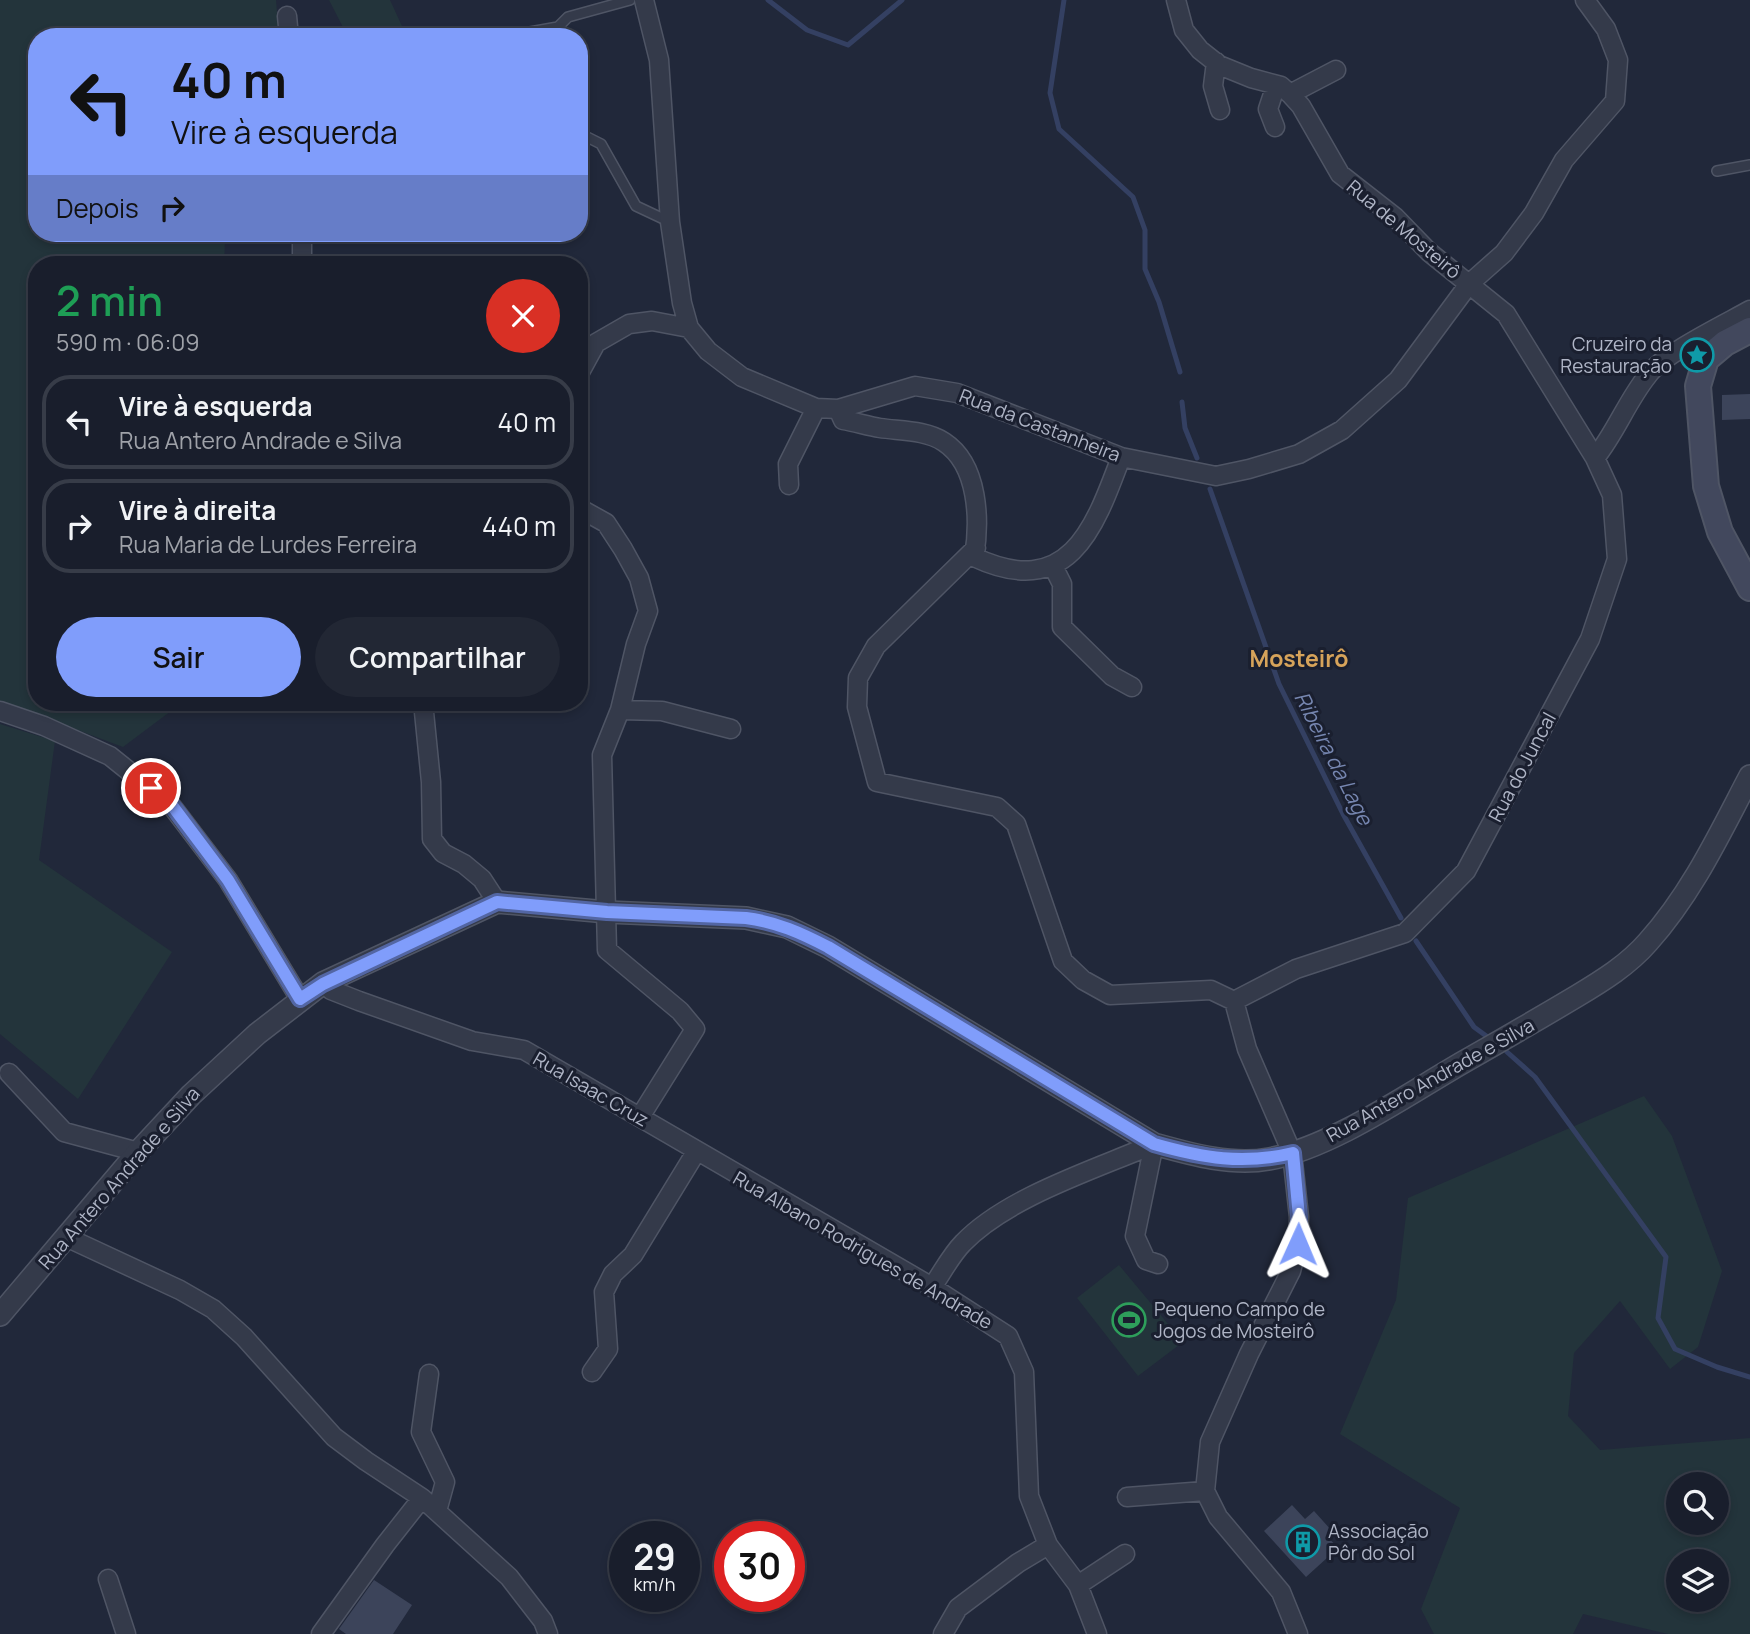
<!DOCTYPE html>
<html lang="pt">
<head>
<meta charset="utf-8">
<style>
	:root { --surface:#191e2c; --page:#222734; --text:#f1f3f6; --muted:#9fa2a9; --line:#373c48; --accent:#809dfb }
	body { margin:0; font-family:Manrope,sans-serif; background:var(--page); color:var(--text); height:100vh; display:flex; flex-direction:column; font-size:26px; white-space:nowrap }
	* { box-sizing:border-box; margin:0 }
	p { font-size:23px; color:var(--muted) }
	.icon { flex:none; width:38px; height:38px; fill:none; stroke:currentColor; stroke-width:2; stroke-linecap:round; stroke-linejoin:round }
	.map { position:relative; flex:1; overflow:hidden }
	.side { position:absolute; left:28px; top:256px; width:560px; height:455px; display:flex; flex-direction:column; background:var(--surface); border-radius:28px; box-shadow:0 4px 10px #0003,0 0 0 2px var(--line) }
	.side>* { flex:none }
	.banner { position:absolute; left:28px; top:28px; width:560px; height:214px; border-radius:28px; box-shadow:0 4px 10px #0003,0 0 0 2px var(--line); background:#809dfb; color:#111; overflow:hidden }
	.controls { position:absolute; left:1666px; top:1472px; display:grid; gap:14px }
	.controls a { display:grid; place-items:center; width:63px; height:63px; border-radius:50%; background:var(--surface); box-shadow:0 4px 10px #0003,0 0 0 2px var(--line); font-size:35px }
	.speed { position:absolute; left:609px; top:1521px; display:flex; gap:14px; font-size:35px; font-weight:700; text-align:center }
	.speed>* { display:grid; place-content:center; width:91px; height:91px; border-radius:50%; background:var(--surface); box-shadow:0 4px 10px #0003,0 0 0 2px var(--line); line-height:1 }
	.speed small { font-size:18px; font-weight:400 }
	.speed .limit { border:10px solid #d22; background:#fff; color:#111 }
	.pin { position:absolute; display:grid; place-items:center; width:60px; height:60px; color:#fff; margin:-30px; border:4px solid #fff; border-radius:50%; box-shadow:0 2px 7px #0007 }
	.me { position:absolute; width:77px; margin:-38px; rotate:1deg; stroke-linejoin:round; filter:drop-shadow(0 0 5px #0008) }
	.turn { display:flex; align-items:center; gap:24px; height:147px; padding:0 28px; font-size:32px }
	.turn .icon { width:91px; height:91px; stroke-width:2.5 }
	.turn b { display:block; font-size:49px; line-height:60px }
	.then { display:flex; align-items:center; height:66px; padding:0 28px; background:#0003; gap:14px; font-size:26px }
	.round { display:grid; place-items:center; flex:none; width:74px; height:74px; border-radius:37px; background:var(--page) }
	.summary { display:flex; align-items:center; justify-content:space-between; height:119px; padding:0 28px }
	h1 { font-size:42px; font-weight:600; line-height:52px; color:#1e9e55 }
	.primary-button { display:flex; gap:14px; margin-top:auto; padding:14px 28px }
	.primary-button a { flex:1; height:80px; border-radius:42px; background:var(--accent); color:#111; font-size:28px; font-weight:600; line-height:80px; text-align:center }
	.primary-button a+a { background:var(--page); color:var(--text) }
	ul { padding:0; list-style:none }
	li { display:flex; align-items:center; gap:21px; height:94px; margin:0 14px 10px; padding:0 14px; border:4px solid var(--line); border-radius:28px }
	li div { flex:1 }
	li b { display:block; font-size:26px }
	li em { font-style:normal }
	.map>svg:first-child { display:block }
	.green { fill:#23343b; fill-rule:evenodd }
	.lines { fill:none; stroke-linecap:round; stroke-linejoin:round }
	.stream { stroke:#344062; stroke-width:5 }
	.building { fill:#3c445a }
	.service-casing { stroke:#4f5565; stroke-width:12 }
	.minor-casing { stroke:#4f5565; stroke-width:21 }
	.tertiary-casing { stroke:#4f5565; stroke-width:24 }
	.secondary-casing { stroke:#4f5565; stroke-width:28 }
	.service { stroke:#343a4a; stroke-width:9 }
	.minor { stroke:#343a4a; stroke-width:18 }
	.tertiary { stroke:#343a4a; stroke-width:21 }
	.secondary { stroke:#42485d; stroke-width:24 }
	.route-casing { stroke:#5366a3; stroke-width:18 }
	.route { stroke:#809dfb; stroke-width:12 }
	.labels { text-anchor:middle; dominant-baseline:central; stroke-width:6; stroke-linejoin:round; paint-order:stroke }
	.street-label { font-size:19px; fill:#afb5c6; stroke:#1a1f2f }
	.poi-label { font-size:19px; fill:#afb5c6; stroke:#1a1f2f; text-anchor:start }
	.water-label { font-size:21px; font-style:italic; fill:#7686b0; stroke:#1a1f2f }
	.quarter-label { font-size:23px; font-weight:bold; fill:#d6a35a; stroke:#1a1f2f }
</style>
</head>
<body>
<div class="map">
<svg width="1750" height="1634" viewBox="0 0 1750 1634">
	<rect width="100%" height="100%" fill="#21283a"/>
	<path class="green" d="M0 0H276L279 37H37V233H292V241H225L224 264H37V702H183L123 747 0 701Z
		M329 0H390L407 37H348Z
		M0 724 55 741 39 860 172 952 78 1099 0 1034Z
		M1644 1096 1672 1136 1722 1271 1698 1347 1670 1369 1620 1301 1574 1353 1568 1416 1600 1450 1750 1438V1634H1668L1583 1614 1573 1634H1434L1421 1609 1460 1508 1340 1434 1396 1300 1408 1198ZM1717 1484V1522H1678V1484ZM1717 1561V1600H1678V1561Z
		M1119 1265 1183 1342 1138 1376 1077 1298Z"/>
	<g class="lines">
		<path class="stream" d="M768 0 807 30 848 45 902 0
			M1064 0 1050 93 1059 129 1133 197 1145 230V269L1159 302 1180 372
			M1182 402 1185 428 1197 458
			M1210 489 1279 684 1343 814 1401 918
			M1416 941 1474 1027 1489 1038
			M1507 1052 1535 1077 1666 1257 1658 1318 1675 1349 1717 1367 1750 1377"/>
	</g>
	<path class="building" d="M1750 394V419L1722 420V395Z
		M1292 1505 1305 1519 1314 1511 1332 1531 1327 1536 1338 1548 1306 1577 1264 1531Z
		M374 1580 412 1605 393 1634H346L339 1629Z"/>
	<g class="lines">
		<defs>
			<path id="service" d="M502 37 558 27
				M555 37 558 27 568 17 630 0
				M579 133 601 144 636 206 670 222
				M1717 171 1750 165"/>
			<path id="minor" d="M644 0 659 60 670 222 682 303 689 328 708 351 742 377 816 408 838 409 915 386 957 393 1121 457 1216 476 1249 469 1299 454 1342 430 1398 380 1469 284 1504 253 1534 213 1564 160 1615 101 1618 60 1606 29 1585 0
				M1176 0 1184 30 1200 50 1219 65 1251 78 1281 86 1290 94 1301 106 1340 174 1395 217 1429 252 1506 314 1595 458 1612 495 1617 559 1590 639 1466 871 1405 933 1296 969 1234 1001
				M287 16 289 37
				M1216 62 1213 86 1220 110
				M1290 94 1336 70
				M1275 127 1268 109 1276 85
				M302 233V264
				M579 374 596 343 629 324 652 321 689 328
				M838 409 843 420C855 422 868 426 880 428 900 431 926 430 944 442 979 465 980 521 974 557 1068 601 1094 530 1121 457
				M1595 458C1616 432 1627 401 1648 375 1663 354 1725 324 1750 310
				M789 485 788 464 816 408
				M579 508 606 523 623 549 639 578 648 611 636 644 620 710 602 755 607 950 680 1011 695 1029 640 1117
				M976 548 876 646 858 678 857 707 877 782 997 807 1016 824 1063 961 1083 980 1110 995 1211 990 1234 1001
				M1053 566 1062 584V627L1112 676 1132 687
				M423 702 431 782 432 839 443 853 464 864 482 879 497 902
				M620 710 662 711 731 729
				M0 711 44 726 110 756 171 805 228 880 300 999
				M323 983 331 990 359 1001 472 1041 524 1050 932 1287 1008 1336 1024 1372 1029 1496 1048 1545 1078 1585 1097 1634
				M1234 1001 1247 1049 1292 1153 1299 1217 1298 1244 1291 1271 1249 1354 1210 1442 1205 1491 1218 1517 1281 1592 1298 1634
				M9 1073 64 1132 138 1152
				M1154 1144 1135 1236 1146 1260 1158 1264
				M66 1237 180 1290 213 1309 244 1337 334 1437 366 1461 422 1498 509 1577 543 1621 548 1634
				M932 1287C942 1273 951 1255 963 1243 1007 1197 1096 1169 1154 1144
				M592 1372 608 1349 604 1292 613 1274 633 1255 696 1152
				M429 1374 421 1432 445 1482 437 1511
				M1127 1497 1205 1491
				M108 1579 126 1634
				M1078 1585 1125 1554
				M321 1634 385 1545 422 1498
				M943 1634 958 1608 1018 1563 1048 1545"/>
			<path id="tertiary" d="M0 1315 138 1152 191 1095 257 1034 323 983 497 902 607 912 746 918 787 927 828 947 1154 1144C1190 1154 1231 1166 1269 1159 1333 1147 1409 1093 1467 1060 1504 1039 1540 1018 1577 996 1602 981 1628 965 1648 942 1692 893 1720 833 1750 776"/>
			<path id="secondary" d="M1750 330 1725 343 1706 359 1698 386 1706 486 1720 532 1750 588"/>
		</defs>
		<use href="#service" class="service-casing"/>
		<use href="#minor" class="minor-casing"/>
		<use href="#tertiary" class="tertiary-casing"/>
		<use href="#secondary" class="secondary-casing"/>
		<use href="#service" class="service"/>
		<use href="#minor" class="minor"/>
		<use href="#tertiary" class="tertiary"/>
		<use href="#secondary" class="secondary"/>
	</g>
	<g class="lines">
		<defs>
			<path id="route" d="M151 788 171 804 228 880 300 999 323 984 497 902 607 912 746 918C777 922 801 933 828 947L1154 1144C1203 1158 1243 1165 1293 1153L1299 1217 1298 1244"/>
		</defs>
		<use href="#route" class="route-casing"/>
		<use href="#route" class="route"/>
	</g>
	<defs>
		<symbol id="sight-ring" viewBox="-11 -11 22 22"><circle r="9.5" fill="#1a1f2f" stroke="#0f9aa8" stroke-width="1.5"/><path d="M0-6L1.8-2.2L6-1.7L2.9 1.2L3.7 5.4L0 3.3L-3.7 5.4L-2.9 1.2L-6-1.7L-1.8-2.2Z" fill="#0f9aa8"/></symbol>
		<symbol id="stadium-ring" viewBox="-11 -11 22 22"><circle r="9.5" fill="#1a1f2f" stroke="#2e9e5b" stroke-width="1.5"/><path d="M0-5a6.5 5 0 1 0 0 10a6.5 5 0 1 0 0-10ZM-3.5-1.8h7v3.6h-7Z" fill="#2e9e5b"/></symbol>
		<symbol id="building-ring" viewBox="-11 -11 22 22"><circle r="9.5" fill="#1a1f2f" stroke="#0f9aa8" stroke-width="1.5"/><path d="M-4-6H4V6H1V3H-1V6H-4ZM-2.5-4.3h1.7v1.8h-1.7ZM.8-4.3h1.7v1.8H.8ZM-2.5-1h1.7V.8h-1.7ZM.8-1h1.7V.8H.8Z" fill="#0f9aa8"/></symbol>
	</defs>
	<g fill-rule="evenodd">
		<use href="#sight-ring" x="1678" y="336" width="38" height="38"/>
		<use href="#stadium-ring" x="1110" y="1301" width="38" height="38"/>
		<use href="#building-ring" x="1284" y="1523" width="38" height="38"/>
	</g>
	<g class="labels">
		<g class="street-label">
			<text transform="translate(1404 229) rotate(40)">Rua de Mosteirô</text>
			<text transform="translate(1040 425) rotate(21)">Rua da Castanheira</text>
			<text transform="translate(1522 767) rotate(-62)">Rua do Juncal</text>
			<text transform="translate(1430 1080) rotate(-29)">Rua Antero Andrade e Silva</text>
			<text transform="translate(591 1089) rotate(30)">Rua Isaac Cruz</text>
			<text transform="translate(119 1178) rotate(-49)">Rua Antero Andrade e Silva</text>
			<text transform="translate(863 1250) rotate(30)">Rua Albano Rodrigues de Andrade</text>
		</g>
		<g class="poi-label">
			<text x="1672" y="344" text-anchor="end">Cruzeiro da<tspan x="1672" dy="22">Restauração</tspan></text>
			<text x="1154" y="1309">Pequeno Campo de<tspan x="1154" dy="22">Jogos de Mosteirô</tspan></text>
			<text x="1328" y="1531">Associação<tspan x="1328" dy="22">Pôr do Sol</tspan></text>
		</g>
		<g class="water-label">
			<text transform="translate(1334 758) rotate(63)">Ribeira da Lage</text>
		</g>
		<g class="quarter-label">
			<text x="1299" y="658">Mosteirô</text>
		</g>
	</g>
</svg>
<div class="controls">
<a><svg class="icon" aria-label="search" viewBox="0 0 24 24"><circle cx="10" cy="10" r="6"/><path d="M15 15l6 6"/></svg></a>
<a><svg class="icon" aria-label="layers" viewBox="0 0 24 24"><path d="M12 4l9 5-9 5-9-5zM3 14l9 5 9-5"/></svg></a>
</div>
<div class="speed"><div>29<small>km/h</small></div><div class="limit">30</div></div>
<div class="pin" style="left:151px;top:788px;background:#d93025"><svg class="icon" aria-label="arrive" viewBox="0 0 24 24"><path d="M6 21V4h12l-3 4 3 4H6"/></svg></div>
<svg class="me" style="left:1298px;top:1244px" viewBox="-20 -20 40 40"><path d="M0-17L14 15 0 8-14 15z" fill="#809dfb" stroke="#fff" stroke-width="4"/></svg>
<div class="banner">
<div class="turn"><svg class="icon" aria-label="left" viewBox="0 0 24 24"><path d="M17 20v-9H6M10 6l-5 5 5 5"/></svg><div><b>40 m</b>Vire à esquerda</div></div>
<div class="then">Depois<svg class="icon" aria-label="right" viewBox="0 0 24 24"><path d="M7 20v-9h11M14 6l5 5-5 5"/></svg></div>
</div>
<section class="side">
<div class="summary"><div><h1>2 min</h1><p>590 m · 06:09</p></div><a class="round" style="background:#d93025;color:#fff"><svg class="icon" aria-label="close" viewBox="0 0 24 24"><path d="M6 6l12 12M18 6L6 18"/></svg></a></div>
<ul>
<li><svg class="icon" aria-label="left" viewBox="0 0 24 24"><path d="M17 20v-9H6M10 6l-5 5 5 5"/></svg><div><b>Vire à esquerda</b><p>Rua Antero Andrade e Silva</p></div><em>40 m</em></li>
<li><svg class="icon" aria-label="right" viewBox="0 0 24 24"><path d="M7 20v-9h11M14 6l5 5-5 5"/></svg><div><b>Vire à direita</b><p>Rua Maria de Lurdes Ferreira</p></div><em>440 m</em></li>
</ul>
<div class="primary-button"><a>Sair</a><a>Compartilhar</a></div>
</section>
</div>
</body>
</html>
